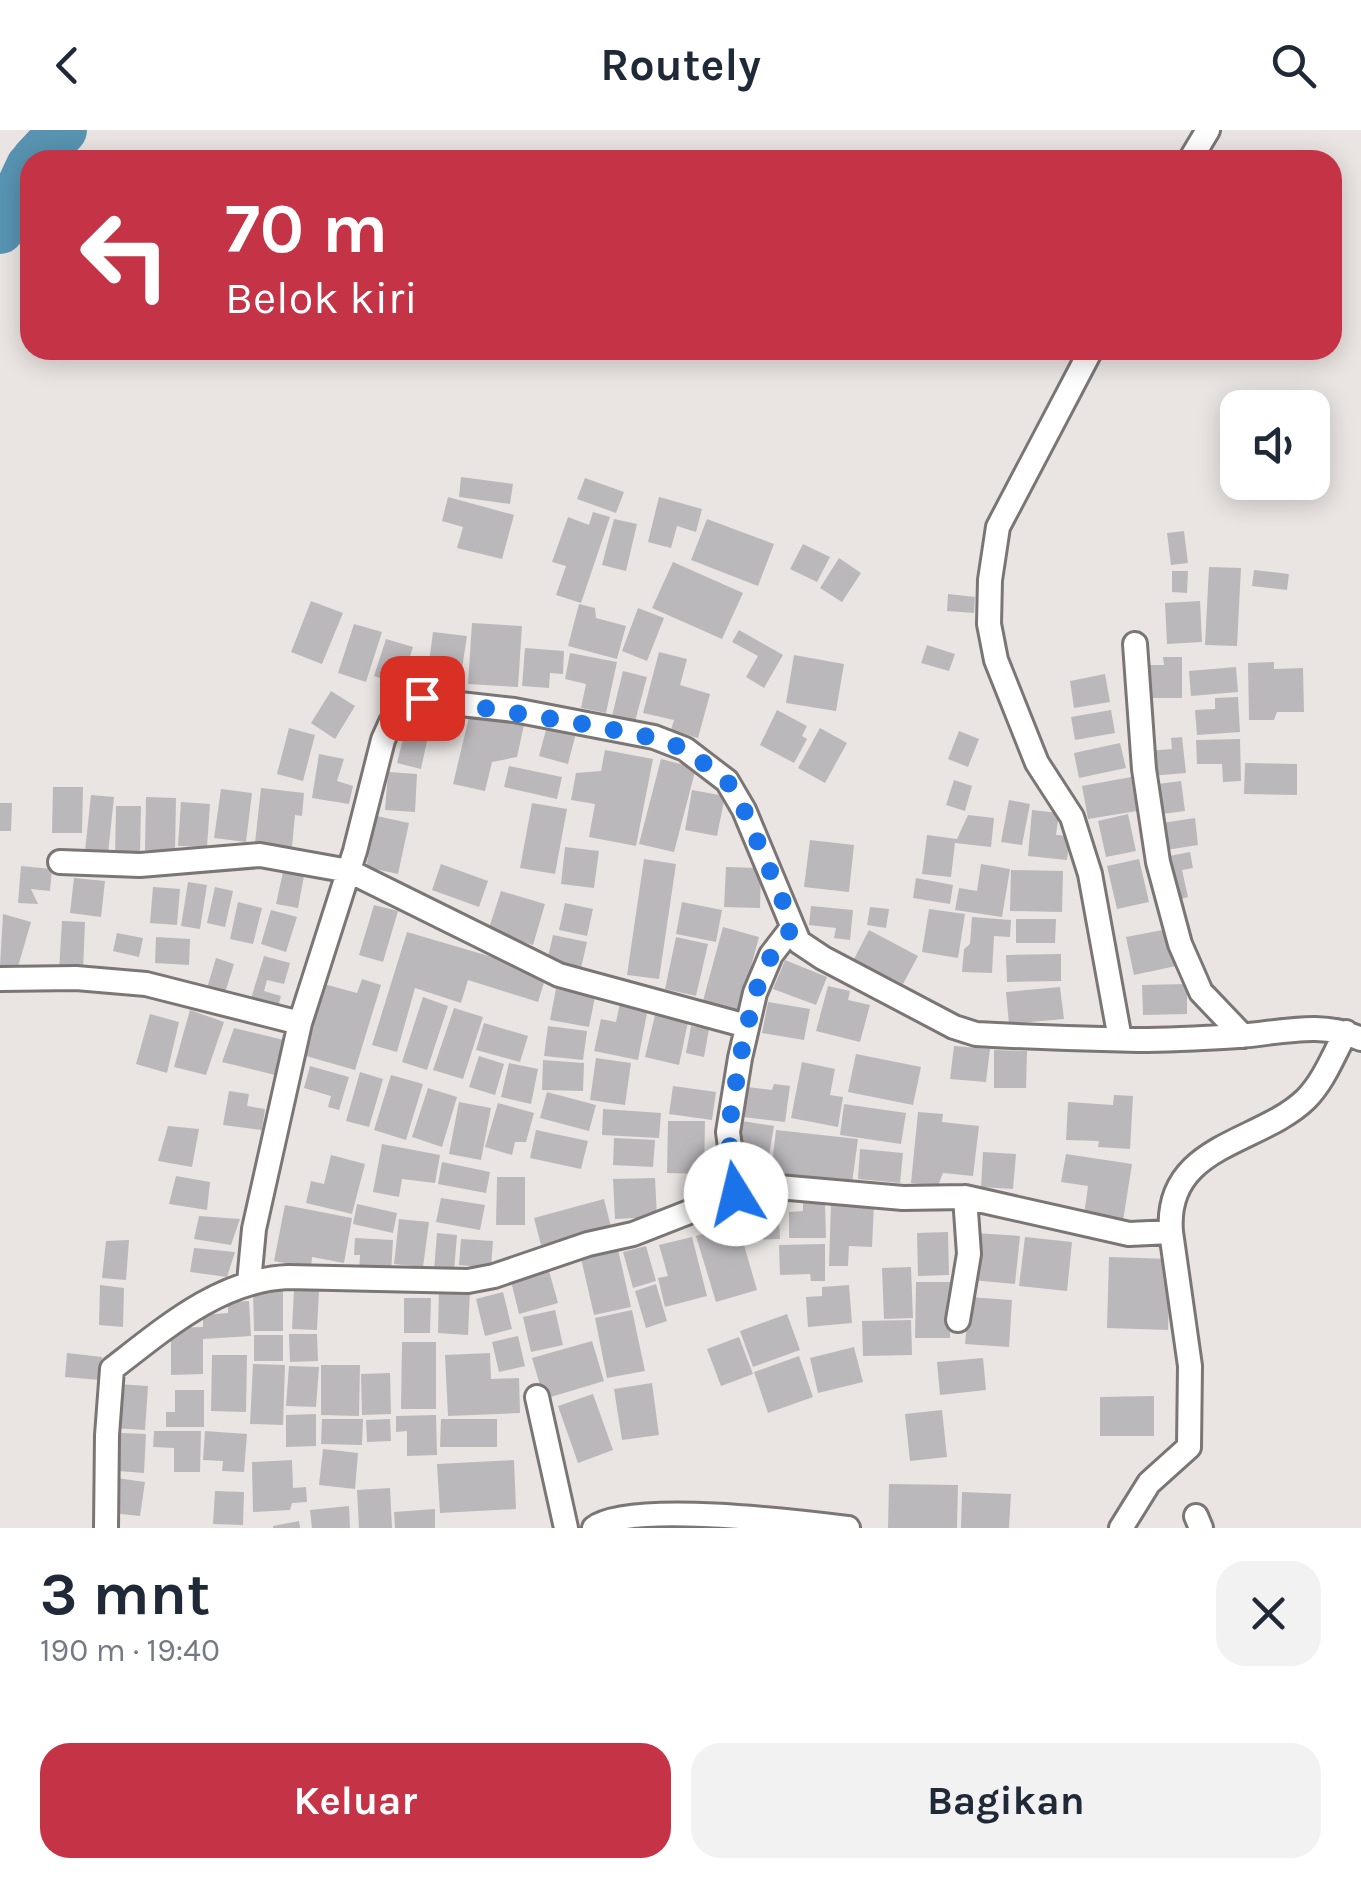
<!DOCTYPE html>
<html lang="id">
<head>
<meta charset="utf-8">
<style>
	:root { --surface:#fff; --page:#f2f2f3; --text:#1f2937; --muted:#747a83; --accent:#c43346 }
	body { margin:0; font-family:Karla,sans-serif; background:var(--page); color:var(--text); height:100vh; display:flex; flex-direction:column; font-size:38px; white-space:nowrap }
	* { box-sizing:border-box; margin:0 }
	p { font-size:32px; color:var(--muted) }
	.icon { flex:none; width:55px; height:55px; fill:none; stroke:currentColor; stroke-width:2; stroke-linecap:round; stroke-linejoin:round }
	.map { position:relative; height:1398px; overflow:hidden }
	.sheet { display:flex; flex-direction:column; background:var(--surface); flex:1 }
	.sheet>* { flex:none }
	.banner { position:absolute; left:20px; top:20px; width:1322px; height:210px; border-radius:30px; box-shadow:0 5px 25px #0003; background:#c43346; color:#fff; overflow:hidden }
	.controls { position:absolute; left:1220px; top:260px; display:grid; gap:20px }
	.controls a { display:grid; place-items:center; width:110px; height:110px; border-radius:20px; background:var(--surface); box-shadow:0 5px 25px #0003; font-size:50px }
	.pin { position:absolute; display:grid; place-items:center; width:85px; height:85px; color:#fff; margin:-42px; border-radius:20px; box-shadow:0 5px 15px #0006 }
	.me { position:absolute; width:110px; margin:-55px; rotate:351deg; stroke-linejoin:round; filter:drop-shadow(0 0 8px #0008) }
	.turn { display:flex; align-items:center; gap:35px; height:210px; padding:0 40px; font-size:45px }
	.turn .icon { width:130px; height:130px; stroke-width:2.5 }
	.turn b { display:block; font-size:70px; line-height:85px }
	.round { display:grid; place-items:center; flex:none; width:105px; height:105px; border-radius:30px; background:var(--page) }
	.head { display:flex; align-items:center; justify-content:space-between; height:170px; padding:0 40px }
	h1 { font-size:60px; font-weight:700; line-height:75px }
	.cta { display:flex; gap:20px; margin-top:auto; padding:20px 40px }
	.cta a { flex:1; height:115px; border-radius:30px; background:var(--accent); color:#fff; font-size:40px; font-weight:700; line-height:115px; text-align:center }
	.cta a+a { background:var(--page); color:var(--text) }
	header { display:flex; justify-content:space-between; align-items:center; height:130px; padding:0 40px; background:var(--surface); font-size:45px; font-weight:700 }
	.map>svg:first-child { display:block }
	.lines { fill:none; stroke-linecap:round; stroke-linejoin:round }
	.river { stroke:#5894b2; stroke-width:48 }
	.building { fill:#bbb8bc }
	.minor-casing { stroke:#7b7674; stroke-width:28 }
	.minor { stroke:#fff; stroke-width:22 }
	.route { stroke:#1a73e8; stroke-width:18; stroke-dasharray:0 32.4 }
</style>
</head>
<body>
<header><svg class="icon" aria-label="back" viewBox="0 0 24 24"><path d="M15 5l-7 7 7 7"/></svg>Routely<svg class="icon" aria-label="search" viewBox="0 0 24 24"><circle cx="10" cy="10" r="6"/><path d="M15 15l6 6"/></svg></header>
<div class="map">
<svg width="1361" height="1398" viewBox="0 0 1361 1398">
	<rect width="100%" height="100%" fill="#eae5e2"/>
	<g class="lines">
		<path class="river" d="M35 30 63 0
			M0 100 30 36"/>
	</g>
	<path class="building" d="M461 347 513 354 510 374 459 367Z
		M585 348 624 362 616 383 577 369Z
		M448 367 514 385 502 429 457 418 463 397 442 391Z
		M659 367 702 379 696 402 677 396 671 418 648 412Z
		M593 382 610 387 581 473 556 465 566 436 552 432 568 387 589 395Z
		M614 389 637 394 626 441 602 435Z
		M707 389 774 414 758 456 691 430Z
		M1184 401 1188 433 1171 435 1167 403Z
		M803 414 830 427 817 452 790 439Z
		M839 428 861 443 842 472 820 458Z
		M673 432 743 463 722 509 652 478Z
		M1209 437 1241 438 1237 516 1205 515Z
		M1254 440 1289 444 1287 460 1252 456Z
		M1172 441H1188L1187 463 1172 462Z
		M948 464 975 467 974 483 947 481Z
		M311 471 343 483 322 534 291 522Z
		M1200 471 1202 512 1167 514 1165 473Z
		M579 474 595 478 596 488 626 496 617 529 568 516Z
		M638 478 664 488 647 531 622 521Z
		M472 493 522 496 518 557 468 554Z
		M354 494 382 502 366 552 338 543Z
		M739 500 783 525 764 558 746 547 758 526 732 512Z
		M433 502 467 506 460 552 427 548Z
		M386 509 413 517 401 555 374 546Z
		M927 515 955 524 949 541 921 533Z
		M525 518 564 521 563 544 550 543 549 558 522 556Z
		M659 522 687 529 680 555 710 564 698 608 671 600 674 590 643 583Z
		M570 523 617 532 606 583 581 578 586 554 565 549Z
		M794 525 844 534 836 581 786 573Z
		M1163 527H1182V568H1141V535H1164Z
		M1274 532V539L1303 538 1304 582H1277L1274 590H1249L1248 533Z
		M1236 537 1238 562 1191 566 1189 541Z
		M623 541 647 547 634 595 611 590Z
		M1105 544 1110 572 1074 578 1070 551Z
		M331 561 355 576 335 609 311 593Z
		M1238 567 1240 602 1197 605 1195 580 1215 579V568Z
		M777 580 807 596 802 606 807 609 794 633 760 615Z
		M1111 580 1115 603 1075 610 1071 587Z
		M470 583 524 595 517 627 492 632 485 661 453 654Z
		M547 596 576 603 568 634 539 626Z
		M289 598 315 605 303 651 277 644Z
		M820 598 847 613 825 653 798 638Z
		M405 601 428 606 421 639 397 633Z
		M959 601 979 609 968 637 948 629Z
		M1182 607 1186 643 1150 646 1147 621 1172 619 1171 608Z
		M1240 609 1241 651 1223 652 1222 634H1197L1196 610Z
		M1120 613 1126 638 1079 648 1074 623Z
		M605 620 653 629 636 716 589 707 595 674 571 670 576 643 601 641Z
		M319 624 344 629 337 651 353 656 349 674 312 668Z
		M661 629 696 638 674 722 639 714Z
		M1245 633 1297 634V665L1244 664Z
		M509 636 562 647 557 669 504 657Z
		M388 642 417 644 415 682 385 680Z
		M1131 647 1137 681 1088 689 1082 656Z
		M954 650 972 656 965 681 946 675Z
		M1181 651 1185 681 1154 685 1150 655Z
		M53 657H83L82 703H52Z
		M261 658 304 663 302 686 295 685 292 717 255 713Z
		M221 659 252 663 246 712 214 708Z
		M692 660 725 666 717 706 685 700Z
		M91 665 114 667 108 724 85 721Z
		M146 667 176 668 175 721 145 720Z
		M1009 670 1030 674 1022 715 1001 712Z
		M181 672 210 674 207 717 178 716Z
		M0 673H12L11 701H0Z
		M532 673 567 679 555 744 520 738Z
		M116 676H141L140 726H115Z
		M1032 680 1059 683 1056 705 1070 706 1067 730 1028 726Z
		M1128 684 1136 721 1106 727 1098 691Z
		M968 685 994 688 991 717 955 713 951 747 922 744 927 705 957 709Z
		M377 686 409 693 398 744 366 737Z
		M1195 688 1198 715 1160 721 1155 694Z
		M810 710 854 715 849 762 804 757Z
		M565 717 599 721 594 758 561 754Z
		M1190 722 1193 738 1182 740 1188 767 1173 771 1164 727Z
		M644 729 676 734 659 849 627 845Z
		M1139 729 1149 772 1117 779 1107 736Z
		M441 734 488 751 479 777 432 760Z
		M981 734 1010 739 1002 787 955 780 959 758 977 761Z
		M21 736 52 739 50 761 31 759 38 774 18 773Z
		M726 737 761 738 760 778 724 777Z
		M1011 740 1063 741 1062 782 1010 781Z
		M283 742 304 746 298 778 276 774Z
		M74 748 105 751 101 787 70 783Z
		M916 748 953 755 950 774 913 768Z
		M188 752 207 755 200 799 181 796Z
		M153 757 180 759 177 795 150 793Z
		M215 757 233 761 225 797 207 793Z
		M501 761 545 774 533 815 488 801Z
		M238 772 262 778 253 814 230 809Z
		M682 772 722 780 716 812 676 804Z
		M565 773 593 779 587 806 559 800Z
		M374 775 398 781 383 832 359 825Z
		M811 776 853 780 850 810 834 808 836 798 809 795Z
		M870 777 889 779 886 798 867 795Z
		M929 779 965 784 958 828 922 822Z
		M271 780 297 787 286 822 261 814Z
		M3 784 31 792 17 840 0 835Z
		M972 787 1011 790 1010 807 994 806 992 843 962 842 964 819 970 814Z
		M1016 789H1056L1055 813H1016Z
		M62 791 85 792 83 842 59 841Z
		M723 797 759 807 737 888 701 878Z
		M1168 799 1176 836 1134 845 1126 807Z
		M869 800 918 826 903 854 854 829Z
		M407 802 547 843 538 872 468 850 461 873 415 858 397 922 372 915Z
		M117 803 143 808 139 827 113 821Z
		M553 805 587 812 581 838 547 831Z
		M156 807 190 809 189 835 155 833Z
		M676 807 708 814 696 866 665 859Z
		M1061 824V851L1007 852 1006 825Z
		M264 826 290 833 284 854 267 850 264 861 281 866 277 880 250 872Z
		M216 828 234 834 225 863 207 858Z
		M785 830 827 847 816 875 773 859Z
		M362 849 381 855 355 940 306 926 324 854 357 863Z
		M1187 854V884L1143 885 1142 855Z
		M828 856 850 861 848 870 870 875 860 912 816 901Z
		M1060 857 1064 889 1009 894 1006 862Z
		M556 859 595 867 589 897 550 890Z
		M423 867 448 876 427 940 402 932Z
		M768 872 810 879 804 910 762 903Z
		M620 873 648 878 638 930 594 921 601 889 616 892Z
		M454 878 483 887 463 949 433 940Z
		M190 880 224 892 206 945 174 937Z
		M150 884 179 892 167 943 136 934Z
		M655 885 688 892 679 935 645 927Z
		M484 893 528 906 520 932 476 920Z
		M548 896 587 901 583 930 544 926Z
		M691 896 709 899 704 927 686 923Z
		M234 898 288 911 279 946 222 932Z
		M954 916 990 919 986 952 950 949Z
		M994 920 1027 921 1026 958H994Z
		M856 924 921 937 913 975 848 962Z
		M479 926 504 934 495 965 469 957Z
		M596 928 631 933 625 975 590 970Z
		M543 930 584 933 583 961 542 960Z
		M802 932 835 939 830 965 843 967 838 997 791 988Z
		M509 933 538 939 531 974 501 967Z
		M310 936 349 947 339 980 328 977 331 966 304 958Z
		M360 942 383 949 369 997 346 991Z
		M391 945 423 954 406 1010 374 1000Z
		M774 954 790 956 785 992 743 987 747 957 772 960Z
		M673 956 716 962 712 990 669 984Z
		M428 958 457 967 442 1017 412 1007Z
		M229 961 249 964 247 976 265 979 262 1000 223 995Z
		M547 962 596 975 589 1001 540 988Z
		M1114 965 1133 966 1130 1019 1098 1017 1099 1011 1066 1010 1068 972 1113 975Z
		M459 972 491 978 481 1030 449 1024Z
		M498 973 534 983 526 1012H515L512 1025 485 1017Z
		M844 974 906 983 901 1014 840 1005Z
		M603 979 661 983 659 1008 602 1005Z
		M918 982 943 984 942 992 979 996 973 1046 943 1043 938 1056 911 1053Z
		M736 990 774 996 765 1048 738 1043 742 1017 732 1015Z
		M668 991H705L704 1044 667 1043Z
		M168 996 199 999 192 1037 158 1031Z
		M536 1000 588 1011 581 1039 530 1028Z
		M776 1000 858 1009 852 1053 771 1043Z
		M614 1008 655 1010 653 1037 613 1035Z
		M382 1014 440 1025 435 1053 402 1049 399 1067 373 1062Z
		M860 1019 903 1023 900 1053 858 1049Z
		M983 1022 1016 1024 1013 1059 981 1057Z
		M1066 1024 1132 1034 1123 1091 1084 1085 1088 1056 1061 1052Z
		M331 1025 365 1034 352 1084 306 1073 311 1051 324 1054Z
		M442 1032 490 1042 486 1063 438 1054Z
		M176 1046 210 1052 207 1080 169 1074Z
		M497 1047H525V1095H496Z
		M655 1048 657 1087 615 1089 613 1049Z
		M441 1068 485 1075 480 1100 436 1092Z
		M778 1068 780 1109 748 1110 746 1070Z
		M604 1069 611 1097 541 1115 534 1088Z
		M803 1070H825L826 1108H789V1082L803 1081Z
		M831 1072 874 1074 872 1117 849 1116 848 1136H829Z
		M357 1074 397 1083 393 1103 353 1094Z
		M285 1075 352 1088 344 1133 312 1127 311 1138 274 1131Z
		M199 1086 240 1089 231 1115 194 1109Z
		M399 1089 429 1092 423 1137 394 1134Z
		M738 1094 757 1160 716 1172 696 1106Z
		M948 1102 949 1145 918 1146 917 1103Z
		M437 1103 457 1105 454 1141 434 1140Z
		M975 1103 1020 1106 1015 1154 971 1150Z
		M692 1107 707 1166 665 1177 658 1148 668 1146 659 1115Z
		M1025 1107 1072 1112 1067 1161 1019 1156Z
		M355 1108 393 1110 391 1144 359 1142 360 1125H354Z
		M461 1109 493 1111 491 1138 459 1135Z
		M129 1110 126 1150 102 1148 106 1111Z
		M825 1114V1151H811L810 1144 780 1145 779 1115Z
		M617 1115 631 1177 594 1185 580 1124Z
		M646 1116 656 1151 633 1158 623 1122Z
		M194 1118 235 1122 227 1147 190 1142Z
		M1109 1127 1170 1129 1168 1200 1107 1198Z
		M911 1137 913 1188 884 1189 882 1138Z
		M549 1141 558 1173 519 1184 511 1151Z
		M916 1152H951L950 1208H915Z
		M656 1154 667 1191 646 1198 635 1161Z
		M100 1155 124 1158 123 1197 99 1195Z
		M849 1155 852 1193 808 1197 806 1167 822 1166V1157Z
		M294 1159 319 1160 317 1200 292 1199Z
		M439 1159 470 1160 468 1205 438 1203Z
		M283 1160V1201H254L253 1161Z
		M503 1162 512 1199 485 1206 476 1169Z
		M969 1167 1012 1170 1009 1217 965 1214Z
		M404 1168H431L430 1203H404Z
		M249 1171 251 1206 203 1209V1244L171 1245V1198L203 1197V1185L228 1183V1172Z
		M555 1180 563 1215 531 1222 523 1187Z
		M632 1180 645 1241 607 1248 595 1188Z
		M787 1184 800 1220 753 1237 740 1201Z
		M911 1190 912 1225 863 1226 862 1191Z
		M289 1204H317L318 1231 290 1232Z
		M254 1205H283V1231H254Z
		M518 1206 525 1236 499 1242 492 1212Z
		M739 1207 753 1244 721 1256 707 1219Z
		M592 1211 604 1251 544 1269 532 1228Z
		M402 1212H436V1279H401Z
		M854 1217 863 1252 818 1263 810 1228Z
		M67 1223 102 1227 100 1250 65 1247Z
		M490 1223 491 1249 519 1248 520 1283 448 1286 445 1225Z
		M212 1225H247L246 1282 211 1281Z
		M799 1226 813 1267 768 1283 754 1242Z
		M983 1228 986 1260 940 1265 937 1232Z
		M253 1234 285 1235 283 1295 250 1294Z
		M321 1235H360L359 1286 321 1285Z
		M289 1236 319 1237 316 1277 286 1276Z
		M390 1243 391 1284 362 1285 361 1244Z
		M652 1253 659 1305 622 1310 614 1259Z
		M117 1254 148 1256 145 1300 113 1298Z
		M175 1260H204V1297H166V1282H175Z
		M593 1264 613 1320 578 1333 558 1276Z
		M1154 1266V1306H1100V1267Z
		M942 1280 947 1327 910 1331 905 1284Z
		M316 1284V1316L286 1317V1285Z
		M436 1285 437 1325 407 1326V1301L396 1302V1286Z
		M322 1289H363L362 1315 321 1314Z
		M390 1289 391 1311 367 1312 366 1290Z
		M441 1289H497V1317H440Z
		M154 1301H201L200 1342H174V1318L153 1317Z
		M205 1301 247 1304 244 1342 222 1341 223 1331 203 1330Z
		M120 1303 146 1304 144 1343 118 1341Z
		M323 1319 358 1323 355 1359 319 1355Z
		M292 1330 293 1358 306 1357 307 1372 292 1373 290 1380 253 1382 252 1332Z
		M514 1330 516 1379 440 1383 437 1334Z
		M117 1348 145 1352 140 1386 112 1383Z
		M889 1354 958 1355 957 1398H888Z
		M390 1358 392 1398H359L357 1360Z
		M215 1361 244 1362 243 1395 213 1394Z
		M962 1362 1011 1364 1009 1398H961Z
		M349 1376 350 1398H312L310 1380Z
		M435 1379V1398H395L394 1382Z
		M299 1391 300 1398H273V1396Z"/>
	<g class="lines">
		<defs>
			<path id="minor" d="M1190 30 1208 0
				M1091 220 998 397 990 450 989 494 996 530 1037 633 1072 687 1090 744 1120 909
				M1135 514 1144 639 1158 732 1180 814 1201 862 1243 906
				M60 732 140 735 260 725 349 741 559 845 747 896
				M0 849 76 848 146 854 300 893
				M736 1063 728 1002 740 928 755 863 771 825 791 799
				M249 1152 254 1099 300 893 355 721 383 610 391 592 415 569 514 580 654 607 685 619 727 651 744 680 799 812 823 828 954 897 976 904C1030 907 1084 909 1138 910 1172 910 1206 908 1239 906 1280 903 1322 890 1361 909
				M958 1190 969 1124 965 1067
				M537 1267 566 1398
				M1196 1386 1201 1398
				M106 1398 107 1305 112 1239C165 1198 220 1150 288 1147L468 1151 494 1146 588 1114 633 1104 748 1059 767 1056 903 1068 965 1067 1129 1104 1171 1102C1164 1014 1260 1014 1306 969 1324 951 1334 924 1346 902
				M594 1398C629 1371 799 1392 848 1398
				M1121 1398 1149 1353 1189 1317 1190 1236 1171 1102"/>
		</defs>
		<use href="#minor" class="minor-casing"/>
		<use href="#minor" class="minor"/>
	</g>
	<g class="lines">
		<path class="route" d="M422 568 584 594 654 608 685 619 727 651 744 680 782 769 791 799 771 826 755 863 740 928 728 1002 736 1064"/>
	</g>
</svg>
<div class="controls">
<a><svg class="icon" aria-label="sound" viewBox="0 0 24 24"><path d="M4 9h4l5-4v14l-5-4H4zM17 9q2 3 0 6"/></svg></a>
</div>
<div class="pin" style="left:422px;top:568px;background:#d93025"><svg class="icon" aria-label="arrive" viewBox="0 0 24 24"><path d="M6 21V4h12l-3 4 3 4H6"/></svg></div>
<svg class="me" style="left:736px;top:1064px" viewBox="-20 -20 40 40"><circle r="19" fill="#fff"/><path d="M0-13L10 11 0 6-10 11z" fill="#1a73e8"/></svg>
<div class="banner">
<div class="turn"><svg class="icon" aria-label="left" viewBox="0 0 24 24"><path d="M17 20v-9H6M10 6l-5 5 5 5"/></svg><div><b>70 m</b>Belok kiri</div></div>
</div>
</div>
<section class="sheet">
<div class="head"><div><h1>3 mnt</h1><p>190 m · 19:40</p></div><a class="round"><svg class="icon" aria-label="close" viewBox="0 0 24 24"><path d="M6 6l12 12M18 6L6 18"/></svg></a></div>
<div class="cta"><a>Keluar</a><a>Bagikan</a></div>
</section>
</body>
</html>
